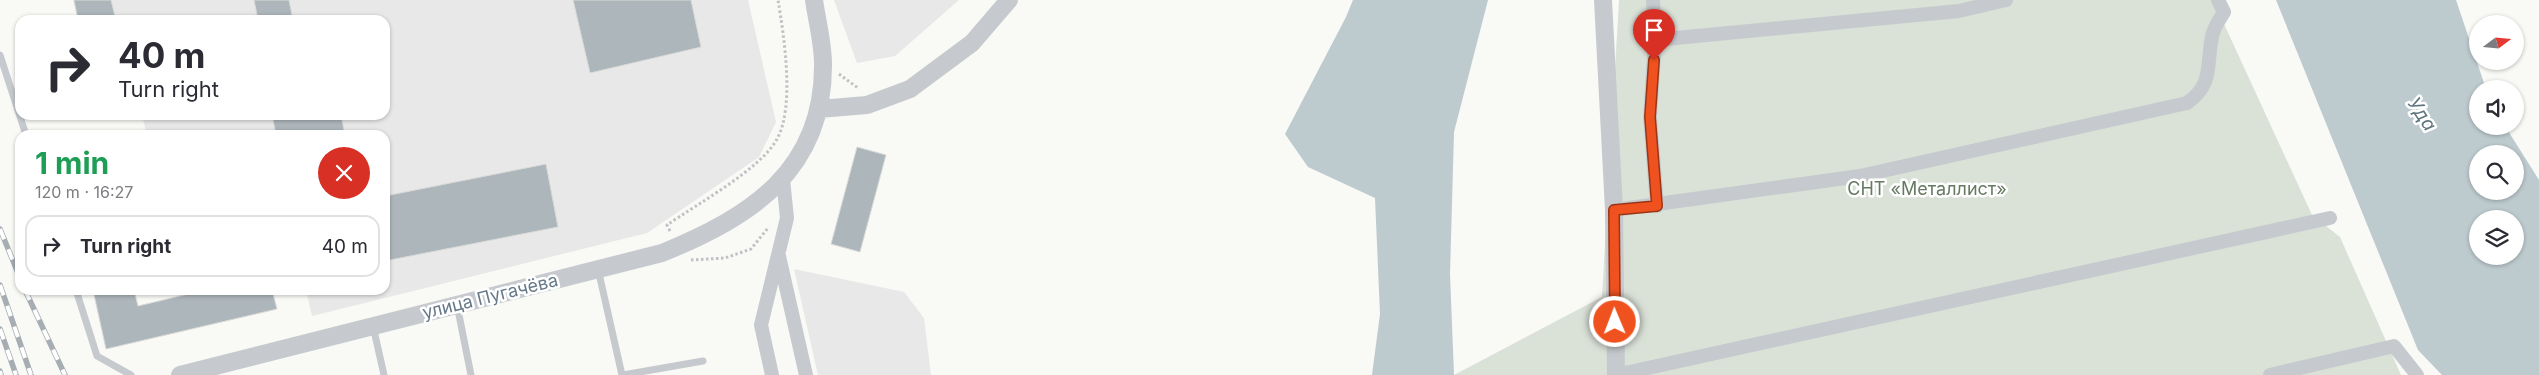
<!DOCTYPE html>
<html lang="en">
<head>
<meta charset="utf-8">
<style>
	:root { --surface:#fff; --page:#f2f2f3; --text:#2b2b33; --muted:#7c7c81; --line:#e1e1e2 }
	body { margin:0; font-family:Inter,sans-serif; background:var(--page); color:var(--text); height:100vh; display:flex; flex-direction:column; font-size:19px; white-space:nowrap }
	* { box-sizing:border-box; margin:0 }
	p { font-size:16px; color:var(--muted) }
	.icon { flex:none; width:28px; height:28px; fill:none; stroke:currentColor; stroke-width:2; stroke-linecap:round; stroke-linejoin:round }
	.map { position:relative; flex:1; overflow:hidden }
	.panel { position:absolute; left:15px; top:130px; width:375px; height:165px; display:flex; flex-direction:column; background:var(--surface); border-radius:15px; box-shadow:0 1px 4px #0004 }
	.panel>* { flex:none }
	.top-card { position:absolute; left:15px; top:15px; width:375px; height:105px; border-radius:15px; box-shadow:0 1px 4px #0004; background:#fff; color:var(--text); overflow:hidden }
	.needle { width:32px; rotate:74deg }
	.controls { position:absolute; left:2469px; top:15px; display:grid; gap:10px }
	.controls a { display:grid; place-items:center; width:55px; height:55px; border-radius:50%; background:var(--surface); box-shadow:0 1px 4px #0004; font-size:25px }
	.pin { position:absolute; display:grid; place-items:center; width:42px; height:42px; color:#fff; margin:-51px -21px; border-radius:50% 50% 50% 0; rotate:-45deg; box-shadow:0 0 5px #0007 }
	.pin .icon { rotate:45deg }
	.me { position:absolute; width:55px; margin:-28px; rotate:359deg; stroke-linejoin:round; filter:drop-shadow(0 0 4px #0008) }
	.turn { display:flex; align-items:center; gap:18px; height:105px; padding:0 20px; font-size:22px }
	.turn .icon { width:65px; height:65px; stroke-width:2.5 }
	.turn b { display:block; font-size:35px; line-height:42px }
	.round { display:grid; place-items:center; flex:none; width:52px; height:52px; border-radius:26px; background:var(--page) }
	.summary { display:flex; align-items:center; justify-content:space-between; height:85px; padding:0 20px }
	h1 { font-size:30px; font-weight:700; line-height:38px; color:#1e9e55 }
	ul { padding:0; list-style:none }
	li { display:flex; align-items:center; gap:15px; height:62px; margin:0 10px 8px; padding:0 10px; border:2px solid var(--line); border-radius:15px }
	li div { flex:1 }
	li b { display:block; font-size:19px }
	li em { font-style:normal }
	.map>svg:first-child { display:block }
	.built { fill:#e7e8e7 }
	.green { fill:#dae1d7 }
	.water { fill:#bdcace; fill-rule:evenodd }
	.building { fill:#adb6bb; stroke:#dadbd8 }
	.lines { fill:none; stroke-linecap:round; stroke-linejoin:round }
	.path { stroke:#bfc2c4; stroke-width:3; stroke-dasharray:2.5 2.5; stroke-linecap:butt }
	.service { stroke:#c6cace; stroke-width:7 }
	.minor { stroke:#c6cace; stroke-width:14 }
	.tertiary { stroke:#c6cace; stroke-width:18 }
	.rail-casing { stroke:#a6adb3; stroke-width:5.5 }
	.rail { stroke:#fff; stroke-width:4; stroke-dasharray:11; stroke-linecap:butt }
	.route-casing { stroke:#9c3514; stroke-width:12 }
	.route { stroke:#f0521f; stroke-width:9 }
	.labels { text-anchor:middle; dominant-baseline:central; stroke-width:5; stroke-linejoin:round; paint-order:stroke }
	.park-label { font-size:18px; fill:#667a61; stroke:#fff }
	.street-label { font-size:18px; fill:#667989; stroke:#fff }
	.water-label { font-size:19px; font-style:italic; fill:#5d747d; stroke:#fff }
</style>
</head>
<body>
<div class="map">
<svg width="2539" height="375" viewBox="0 0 2539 375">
	<rect width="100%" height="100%" fill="#f9f9f6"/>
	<path class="built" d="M73 0H748L776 122 759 157 647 233 312 316 306 290H385V135H147L142 115H385V20H78Z
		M834 0H959L895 56 857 63Z
		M794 269 904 292 924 318 931 375H818Z"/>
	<path class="green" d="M1619 0H2213L2312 215 2340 237 2401 375H1454L1602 297Z"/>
	<path class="water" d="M1353 0H1488L1454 132 1450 274 1454 375H1372L1380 314 1375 198 1308 167 1285 134 1346 17Z
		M2276 0H2456L2486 89H2478V126H2505L2539 180V375H2442L2418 350ZM2478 154H2515V191H2478ZM2478 219H2515V256H2478Z"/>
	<path class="building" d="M74 0H111L116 20H78Z
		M254 0H289L293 20H258Z
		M573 0H691L701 47 590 73Z
		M272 115H341L345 135H276Z
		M857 147 886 155 860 252 831 244Z
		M546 164 558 227 385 261V196Z
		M93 290H134L138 306 205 290H272L277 309 106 349Z"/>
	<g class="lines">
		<path class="path" d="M839 74 858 88
			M670 231 667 225C697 204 761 169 777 139 795 107 784 36 778 0
			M691 260 725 258 751 249 768 228"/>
		<path class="service" d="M0 55 26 135
			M598 269 622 375
			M76 290 97 356 131 375
			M457 305 471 375
			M373 326 384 375
			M623 375 703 361"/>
		<path class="minor" d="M1653 0 1655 40 1650 117 1657 206
			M1655 40 1959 11 2006 0
			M1614 210 1860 176 2187 103C2214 84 2206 65 2212 37 2213 28 2220 19 2224 12L2218 0
			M779 256 806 375
			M772 375 761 325 787 218 783 179
			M1616 375 2330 218
			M2270 375 2394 346 2417 375"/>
		<path class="tertiary" d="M1603 0 1614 210 1616 375
			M819 109 867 105 910 89 972 43 1009 0
			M180 375 662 253C750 217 824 171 823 64 823 43 817 21 814 0"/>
		<defs>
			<path id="rail" d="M0 229 20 278
				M0 285 31 375
				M25 290 65 375
				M0 329 16 375
				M0 371 1 375"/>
		</defs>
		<use href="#rail" class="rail-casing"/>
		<use href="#rail" class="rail"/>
	</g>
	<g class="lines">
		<defs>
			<path id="route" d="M1615 322 1614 210 1657 206 1650 117 1654 60"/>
		</defs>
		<use href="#route" class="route-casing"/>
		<use href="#route" class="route"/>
	</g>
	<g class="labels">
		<g class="park-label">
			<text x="1927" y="188">СНТ «Металлист»</text>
		</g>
		<g class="street-label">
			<text transform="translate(490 296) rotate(-14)">улица Пугачёва</text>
		</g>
		<g class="water-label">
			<text transform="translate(2422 114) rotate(57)">Уда</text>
		</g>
	</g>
</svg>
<div class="controls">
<a><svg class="needle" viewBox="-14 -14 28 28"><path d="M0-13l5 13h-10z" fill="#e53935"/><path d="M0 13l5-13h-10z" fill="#7c7c81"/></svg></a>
<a><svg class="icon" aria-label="sound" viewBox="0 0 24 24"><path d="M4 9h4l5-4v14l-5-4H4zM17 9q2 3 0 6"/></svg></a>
<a><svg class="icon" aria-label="search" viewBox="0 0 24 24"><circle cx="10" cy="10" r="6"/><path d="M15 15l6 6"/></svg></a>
<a><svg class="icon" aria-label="layers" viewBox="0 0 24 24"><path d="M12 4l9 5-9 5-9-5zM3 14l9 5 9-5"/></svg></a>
</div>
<div class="pin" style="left:1654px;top:60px;background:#d93025"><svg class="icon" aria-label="arrive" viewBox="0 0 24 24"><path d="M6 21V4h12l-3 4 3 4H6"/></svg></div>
<svg class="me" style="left:1615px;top:322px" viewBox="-20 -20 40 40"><circle r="17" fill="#f0521f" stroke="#fff" stroke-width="3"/><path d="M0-11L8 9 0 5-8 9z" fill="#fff"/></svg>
<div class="top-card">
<div class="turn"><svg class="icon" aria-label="right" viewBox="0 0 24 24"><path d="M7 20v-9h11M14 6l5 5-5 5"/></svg><div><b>40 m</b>Turn right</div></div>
</div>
<section class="panel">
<div class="summary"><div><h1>1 min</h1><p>120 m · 16:27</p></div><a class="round" style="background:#d93025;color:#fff"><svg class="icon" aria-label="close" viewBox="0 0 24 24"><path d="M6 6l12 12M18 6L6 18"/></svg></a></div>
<ul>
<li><svg class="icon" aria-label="right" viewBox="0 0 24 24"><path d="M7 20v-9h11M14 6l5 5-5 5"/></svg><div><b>Turn right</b></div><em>40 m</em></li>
</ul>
</section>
</div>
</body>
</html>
